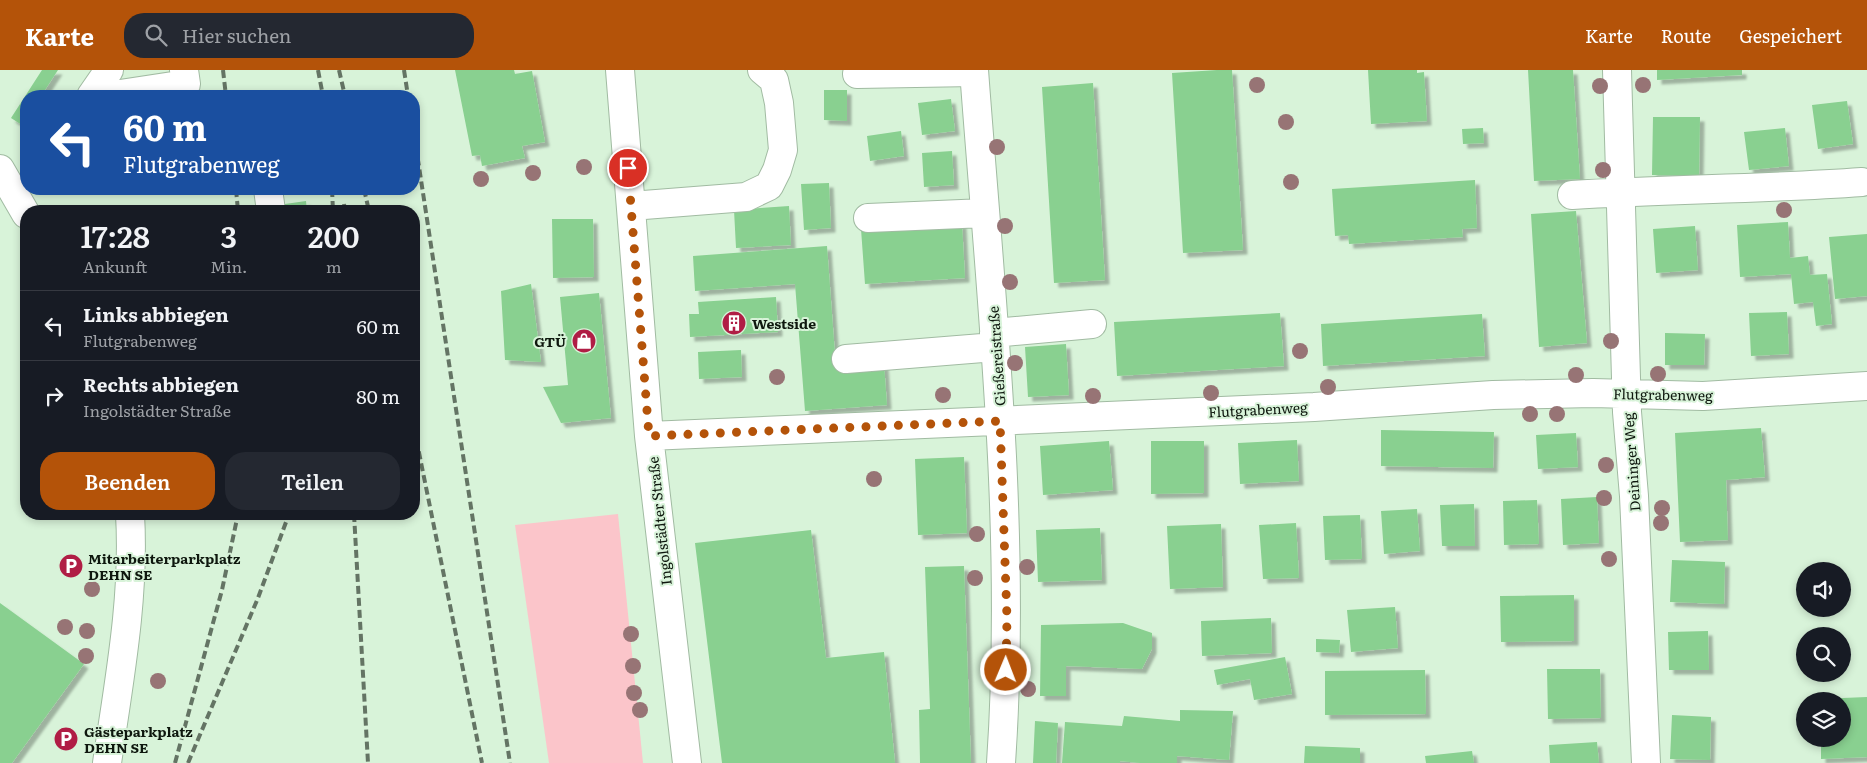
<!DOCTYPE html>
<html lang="de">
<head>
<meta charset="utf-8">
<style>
	:root { --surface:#171b24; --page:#242831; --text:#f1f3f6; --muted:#9ea1a6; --line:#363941; --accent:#b45309 }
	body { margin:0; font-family:Literata,serif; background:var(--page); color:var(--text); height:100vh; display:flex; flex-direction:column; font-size:19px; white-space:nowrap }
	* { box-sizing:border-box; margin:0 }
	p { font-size:16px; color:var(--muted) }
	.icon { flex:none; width:28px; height:28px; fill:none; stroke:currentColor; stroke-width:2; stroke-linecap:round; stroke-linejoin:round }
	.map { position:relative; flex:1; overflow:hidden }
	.side { position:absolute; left:20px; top:135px; width:400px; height:315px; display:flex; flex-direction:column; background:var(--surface); border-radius:20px; box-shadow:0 2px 8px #0003 }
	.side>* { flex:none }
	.top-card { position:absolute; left:20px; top:20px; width:400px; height:105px; border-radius:20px; box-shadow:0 2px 8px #0003; background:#1a4fa0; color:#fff; overflow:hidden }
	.controls { position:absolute; left:1796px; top:492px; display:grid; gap:10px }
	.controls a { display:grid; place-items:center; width:55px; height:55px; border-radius:50%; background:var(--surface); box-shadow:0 2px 8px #0003; font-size:25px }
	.pin { position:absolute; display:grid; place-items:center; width:42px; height:42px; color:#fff; margin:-21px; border:2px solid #fff; border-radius:50%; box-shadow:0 1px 5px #0007 }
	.me { position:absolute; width:55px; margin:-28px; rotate:1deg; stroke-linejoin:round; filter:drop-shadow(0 0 4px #0008) }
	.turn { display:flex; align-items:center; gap:18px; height:105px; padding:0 20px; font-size:22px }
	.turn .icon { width:65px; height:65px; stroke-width:2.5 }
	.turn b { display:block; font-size:35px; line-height:42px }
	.eta { display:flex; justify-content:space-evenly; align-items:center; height:85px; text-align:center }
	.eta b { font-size:30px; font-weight:600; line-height:35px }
	.button { display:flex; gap:10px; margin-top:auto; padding:10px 20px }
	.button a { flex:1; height:58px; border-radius:20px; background:var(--accent); color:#fff; font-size:20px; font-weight:600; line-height:58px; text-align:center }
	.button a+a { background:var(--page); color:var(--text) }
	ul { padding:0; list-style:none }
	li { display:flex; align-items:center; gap:15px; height:70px; padding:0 20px; border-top:1px solid var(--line) }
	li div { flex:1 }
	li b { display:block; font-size:19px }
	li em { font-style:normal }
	header { display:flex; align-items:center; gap:30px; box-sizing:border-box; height:70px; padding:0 25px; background:var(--accent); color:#fff }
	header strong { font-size:24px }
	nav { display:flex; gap:28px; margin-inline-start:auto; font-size:18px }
	.search { width:350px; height:45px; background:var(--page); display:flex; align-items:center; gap:12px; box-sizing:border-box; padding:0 18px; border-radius:20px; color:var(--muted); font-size:19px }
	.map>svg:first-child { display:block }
	.green { fill:#fbc5ca }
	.building { fill:#89d090; filter:url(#shadow) }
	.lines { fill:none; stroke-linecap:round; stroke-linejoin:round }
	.minor-casing { stroke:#a1bba2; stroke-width:30 }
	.minor { stroke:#fff; stroke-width:28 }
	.rail { stroke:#647464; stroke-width:4; stroke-dasharray:8 4; stroke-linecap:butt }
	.tree { fill:#977475 }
	.route { stroke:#b45309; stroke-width:9; stroke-dasharray:0 16.2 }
	.labels { text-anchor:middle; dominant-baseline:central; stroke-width:4; stroke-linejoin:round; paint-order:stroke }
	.poi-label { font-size:14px; font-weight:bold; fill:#0e170e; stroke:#d8f3d9; text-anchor:start }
	.street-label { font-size:14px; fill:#0e170e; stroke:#d8f3d9 }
</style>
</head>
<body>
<header>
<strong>Karte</strong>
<div class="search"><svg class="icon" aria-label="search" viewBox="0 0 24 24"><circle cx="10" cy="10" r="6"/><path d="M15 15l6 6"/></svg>Hier suchen</div>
<nav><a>Karte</a><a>Route</a><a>Gespeichert</a></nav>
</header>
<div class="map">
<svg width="1867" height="693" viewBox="0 0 1867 693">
	<defs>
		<filter id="shadow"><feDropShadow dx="4.5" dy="4.5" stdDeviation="1" flood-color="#0004"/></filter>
	</defs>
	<rect width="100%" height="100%" fill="#d8f3d9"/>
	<path class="green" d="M618 444 643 693H549L515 455Z"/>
	<path class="building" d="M42 0H58L41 26H26V49L22 55 11 48Z
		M455 0H514L515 4 532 1 545 72 522 76 525 88 482 96 480 85 472 86Z
		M1217 0H1232L1243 180 1183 183 1172 3Z
		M1368 0H1417V3L1424 2 1427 51 1371 54Z
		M1528 0H1573L1580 109 1534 111Z
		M1657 0H1742V5L1657 10Z
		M1093 13 1105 210 1054 213 1042 17Z
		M824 20H847V51L824 50Z
		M302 21 303 26H273L272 25Z
		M951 29 955 61 922 65 918 33Z
		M1847 31 1853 74 1818 79 1812 35Z
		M1653 47H1700L1699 106 1652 105Z
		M1483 58 1484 73 1463 74 1462 59Z
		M1785 58 1789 96 1749 100 1744 62Z
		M901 61 904 86 870 91 867 66Z
		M952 81 954 115 924 117 922 83Z
		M1475 110 1477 158 1462 159 1463 167 1349 174 1348 165 1335 166 1332 119Z
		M829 113 831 158 804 160 801 114Z
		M306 131 307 141H279L278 135Z
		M789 136 791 175 736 178 734 140Z
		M1576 141 1587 273 1539 277 1531 144Z
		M552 149H593L594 207 553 208Z
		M1788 152 1790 188 1808 186 1810 205 1827 204 1832 254 1816 256 1813 232 1794 234 1791 204 1740 207 1737 155Z
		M962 153 965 208 865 214 861 159Z
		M1695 156 1698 200 1656 203 1653 159Z
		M1867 164V226L1835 229 1829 167Z
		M827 176 836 298 884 294 887 335 805 341 795 214 695 221 693 186Z
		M531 214 541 292 505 290 501 221Z
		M599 223 611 348 561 353 543 317 568 315 560 227Z
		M776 227 778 262 690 267 689 244H699L698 232Z
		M1787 242 1789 284 1751 286 1749 243Z
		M1280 243 1284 296 1117 306 1114 252Z
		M1482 244 1485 286 1323 296 1321 254Z
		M1665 263 1705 264 1704 295H1665Z
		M1066 274 1069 325 1028 327 1025 277Z
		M741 280 742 307 699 309 698 282Z
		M1761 358 1765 407 1726 410 1728 470 1680 472 1675 363Z
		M1381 360 1494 362 1493 398 1381 396Z
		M1576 363 1578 397 1538 399 1536 365Z
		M1297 370 1299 411 1240 414 1238 373Z
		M1109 371 1113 420 1043 425 1040 376Z
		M1151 371H1204V423L1151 424Z
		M964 387 967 463 918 465 915 389Z
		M1597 427 1599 473 1563 475 1561 429Z
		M1537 430 1539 474 1504 475 1503 431Z
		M1474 434 1475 476H1442L1440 435Z
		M1417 439 1420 481 1384 484 1381 441Z
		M1360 445 1362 489 1325 490 1323 446Z
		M1296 453 1299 508 1263 509 1259 455Z
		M1221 454 1223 517 1170 519 1167 456Z
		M1100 458 1102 510 1038 512 1036 460Z
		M811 460 826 588 884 582 895 693H722L695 473Z
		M1672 490 1725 492 1724 534 1670 532Z
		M964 496 971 693H920L919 640 930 639 925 497Z
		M1574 525V571L1501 572 1500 526Z
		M0 533 84 594 12 693H0Z
		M1395 537 1398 578 1351 582 1347 540Z
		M1271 548 1272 583 1202 586 1201 551Z
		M1123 553 1152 563V579L1142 599 1066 596V626H1040L1041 555Z
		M1708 561 1709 600H1669L1668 562Z
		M1316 569 1340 570 1339 583 1316 582Z
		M1285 587 1292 624 1254 630 1250 609 1217 615 1214 600Z
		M1547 599H1600L1601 648 1548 649Z
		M1425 600 1426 644 1325 645V601Z
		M1867 627V687L1821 689V669H1842V631H1819V629Z
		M1180 640 1233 641 1229 690 1177 686V693H1140L1120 691V693H1062L1065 652 1122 656 1124 646 1180 651Z
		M1672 645 1711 647 1710 690 1670 689Z
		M1035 651 1058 653 1056 693H1033Z
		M1597 672 1599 693H1550L1549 675Z
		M1305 676 1360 678V693H1304Z
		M1472 681 1474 693H1426L1425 686Z"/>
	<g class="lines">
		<defs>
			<path id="minor" d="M620 0 649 366 687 693
				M974 0C991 230 1017 462 1001 693
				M1617 0 1627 342 1634 426 1646 693
				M857 4 974 2
				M91 26 109 0
				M107 26 186 14 184 0
				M0 99 26 144
				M268 119 271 141
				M1572 125C1668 119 1765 119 1862 112
				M631 136 746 127 769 116 777 100 783 80 779 33 774 10 762 0
				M868 148 985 143
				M994 263 1092 254
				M846 289 995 277
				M649 366 1314 337 1493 325 1593 323 1703 326 1867 316
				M107 693C119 611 135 527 130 444"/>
		</defs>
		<use href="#minor" class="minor-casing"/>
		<use href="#minor" class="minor"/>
		<path class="rail" d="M223 0 226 26
			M318 0 323 26
			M339 0 345 26
			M404 0 408 26
			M414 64 510 693
			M236 119 238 141
			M332 119 333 141
			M364 119 369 141
			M344 134 345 141
			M414 358 482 693
			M354 444 368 693
			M175 693 222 520 238 444
			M188 693 258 528 289 444"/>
	</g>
	<g class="tree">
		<circle cx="1257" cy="15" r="8"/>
		<circle cx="1643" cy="15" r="8"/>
		<circle cx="1600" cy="16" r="8"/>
		<circle cx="1286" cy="52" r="8"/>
		<circle cx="997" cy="77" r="8"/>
		<circle cx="584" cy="97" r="8"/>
		<circle cx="1603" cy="100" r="8"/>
		<circle cx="533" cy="103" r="8"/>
		<circle cx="481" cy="109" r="8"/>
		<circle cx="1291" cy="112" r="8"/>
		<circle cx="1784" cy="140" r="8"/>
		<circle cx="1005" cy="156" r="8"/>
		<circle cx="1010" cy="212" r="8"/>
		<circle cx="1611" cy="271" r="8"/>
		<circle cx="1300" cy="281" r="8"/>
		<circle cx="1015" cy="293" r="8"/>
		<circle cx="1658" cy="304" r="8"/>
		<circle cx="1576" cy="305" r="8"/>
		<circle cx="777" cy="307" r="8"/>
		<circle cx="1328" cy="317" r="8"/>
		<circle cx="1211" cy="323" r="8"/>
		<circle cx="943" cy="325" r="8"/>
		<circle cx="1093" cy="326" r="8"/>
		<circle cx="1530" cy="344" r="8"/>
		<circle cx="1557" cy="344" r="8"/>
		<circle cx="1606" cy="395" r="8"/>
		<circle cx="874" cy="409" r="8"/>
		<circle cx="1604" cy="428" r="8"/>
		<circle cx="1662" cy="438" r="8"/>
		<circle cx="1661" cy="453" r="8"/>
		<circle cx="977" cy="464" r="8"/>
		<circle cx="1609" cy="489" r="8"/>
		<circle cx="1027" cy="497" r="8"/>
		<circle cx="975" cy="508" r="8"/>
		<circle cx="92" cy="519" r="8"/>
		<circle cx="65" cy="557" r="8"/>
		<circle cx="87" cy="561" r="8"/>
		<circle cx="631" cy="564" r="8"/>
		<circle cx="86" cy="586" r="8"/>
		<circle cx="633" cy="596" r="8"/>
		<circle cx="158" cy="611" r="8"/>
		<circle cx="1028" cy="619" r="8"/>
		<circle cx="634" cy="623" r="8"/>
		<circle cx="640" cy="640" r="8"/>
	</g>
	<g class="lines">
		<path class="route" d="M628 98 649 366 1000 351 1007 548 1006 600"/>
	</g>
	<defs>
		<symbol id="building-disc" viewBox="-11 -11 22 22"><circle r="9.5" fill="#b01d45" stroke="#d8f3d9"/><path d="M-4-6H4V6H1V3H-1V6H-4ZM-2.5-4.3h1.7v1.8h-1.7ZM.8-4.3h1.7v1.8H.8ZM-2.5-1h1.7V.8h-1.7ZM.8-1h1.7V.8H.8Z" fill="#fff"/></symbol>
		<symbol id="shop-disc" viewBox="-11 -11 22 22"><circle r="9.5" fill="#b01d45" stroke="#d8f3d9"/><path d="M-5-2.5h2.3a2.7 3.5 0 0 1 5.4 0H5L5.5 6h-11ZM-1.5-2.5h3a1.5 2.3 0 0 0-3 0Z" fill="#fff"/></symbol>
		<symbol id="parking-disc" viewBox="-11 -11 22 22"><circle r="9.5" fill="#b01d45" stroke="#d8f3d9"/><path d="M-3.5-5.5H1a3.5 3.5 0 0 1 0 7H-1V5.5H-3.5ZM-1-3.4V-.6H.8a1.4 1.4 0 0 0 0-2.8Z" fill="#fff"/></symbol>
	</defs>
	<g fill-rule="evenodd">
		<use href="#building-disc" x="720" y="239" width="28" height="28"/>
		<use href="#shop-disc" x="570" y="257" width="28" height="28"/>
		<use href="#parking-disc" x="57" y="482" width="28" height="28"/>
		<use href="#parking-disc" x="52" y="655" width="28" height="28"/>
	</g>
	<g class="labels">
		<g class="poi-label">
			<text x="752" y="253">Westside</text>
			<text x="566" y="271" text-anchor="end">GTÜ</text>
			<text x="88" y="488">Mitarbeiterparkplatz<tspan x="88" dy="16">DEHN SE</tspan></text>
			<text x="84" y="661">Gästeparkplatz<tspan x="84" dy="16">DEHN SE</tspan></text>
		</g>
		<g class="street-label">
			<text transform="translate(996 286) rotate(-94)">Gießereistraße</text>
			<text transform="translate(1663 324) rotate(1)">Flutgrabenweg</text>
			<text transform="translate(1258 339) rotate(-3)">Flutgrabenweg</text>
			<text transform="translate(1631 392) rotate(-94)">Deininger Weg</text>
			<text transform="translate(659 451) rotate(-96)">Ingolstädter Straße</text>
		</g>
	</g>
</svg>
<div class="controls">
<a><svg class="icon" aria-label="sound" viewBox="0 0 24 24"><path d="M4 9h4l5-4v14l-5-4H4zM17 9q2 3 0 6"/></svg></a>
<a><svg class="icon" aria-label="search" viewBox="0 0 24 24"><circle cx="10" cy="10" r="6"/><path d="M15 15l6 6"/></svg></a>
<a><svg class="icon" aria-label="layers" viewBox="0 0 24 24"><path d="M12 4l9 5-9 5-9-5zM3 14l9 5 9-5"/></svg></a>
</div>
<div class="pin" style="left:628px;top:98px;background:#d93025"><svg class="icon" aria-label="arrive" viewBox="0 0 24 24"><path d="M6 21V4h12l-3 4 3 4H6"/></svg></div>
<svg class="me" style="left:1006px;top:600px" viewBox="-20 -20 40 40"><circle r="17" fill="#b45309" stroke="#fff" stroke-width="3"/><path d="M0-11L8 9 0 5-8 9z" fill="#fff"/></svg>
<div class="top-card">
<div class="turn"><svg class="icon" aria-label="left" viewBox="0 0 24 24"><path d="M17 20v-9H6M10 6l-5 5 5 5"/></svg><div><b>60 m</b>Flutgrabenweg</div></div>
</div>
<section class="side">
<div class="eta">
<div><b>17:28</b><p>Ankunft</p></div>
<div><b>3</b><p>Min.</p></div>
<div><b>200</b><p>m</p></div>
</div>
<ul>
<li><svg class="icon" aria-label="left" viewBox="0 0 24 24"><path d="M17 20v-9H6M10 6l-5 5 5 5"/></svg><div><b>Links abbiegen</b><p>Flutgrabenweg</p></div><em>60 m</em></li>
<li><svg class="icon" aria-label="right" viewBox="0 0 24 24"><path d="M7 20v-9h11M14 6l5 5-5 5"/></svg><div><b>Rechts abbiegen</b><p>Ingolstädter Straße</p></div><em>80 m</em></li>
</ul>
<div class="button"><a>Beenden</a><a>Teilen</a></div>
</section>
</div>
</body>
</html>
